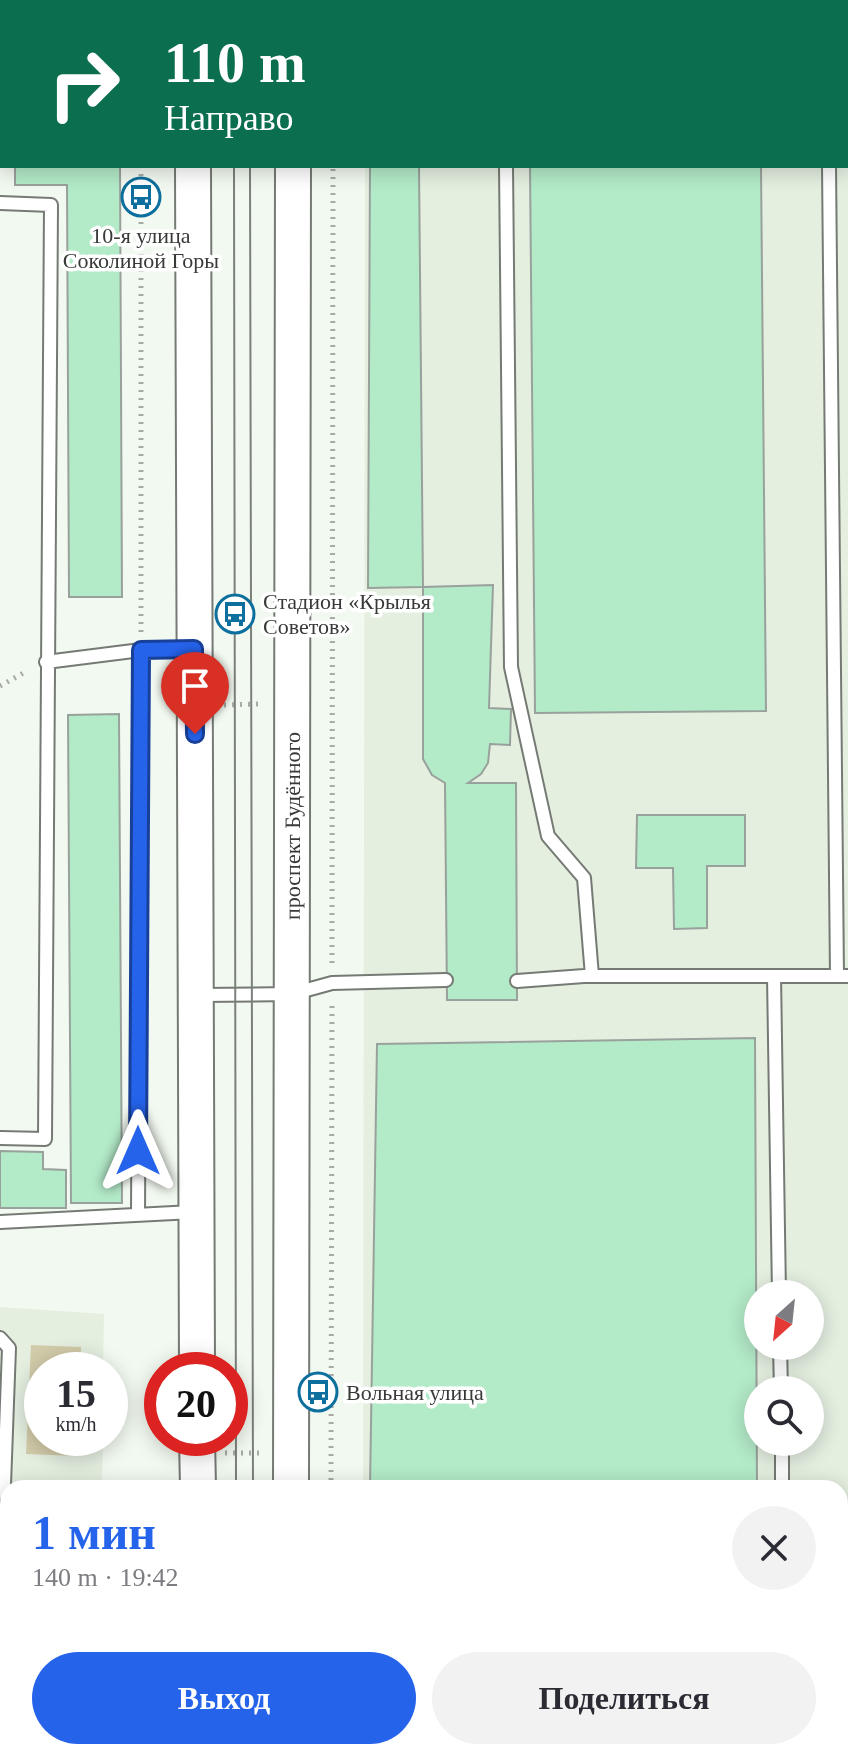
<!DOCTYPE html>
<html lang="ru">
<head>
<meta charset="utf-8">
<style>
	:root { --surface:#fff; --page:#f2f2f3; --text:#2b2b33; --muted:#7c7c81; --accent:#2563eb }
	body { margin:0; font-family:"Times New Roman",serif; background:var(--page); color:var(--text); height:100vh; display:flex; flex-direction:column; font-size:30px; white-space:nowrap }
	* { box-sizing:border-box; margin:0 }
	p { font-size:26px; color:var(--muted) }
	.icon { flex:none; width:44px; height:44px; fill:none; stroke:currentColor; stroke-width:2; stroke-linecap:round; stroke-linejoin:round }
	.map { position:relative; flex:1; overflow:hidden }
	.side { position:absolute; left:0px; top:1480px; width:848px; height:280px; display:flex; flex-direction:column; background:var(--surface); border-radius:24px 24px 0 0; box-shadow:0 4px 20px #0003 }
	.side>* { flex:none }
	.banner { position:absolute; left:0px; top:0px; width:848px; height:168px; box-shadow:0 4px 20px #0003; background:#0b6e4f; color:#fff; overflow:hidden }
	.needle { width:52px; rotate:207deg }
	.fabs { position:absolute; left:744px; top:1280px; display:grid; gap:16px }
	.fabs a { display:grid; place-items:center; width:80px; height:80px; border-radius:50%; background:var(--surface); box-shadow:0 4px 20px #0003; font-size:40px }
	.speed { position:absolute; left:24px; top:1352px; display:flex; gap:16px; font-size:40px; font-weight:700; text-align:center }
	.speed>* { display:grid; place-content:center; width:104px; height:104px; border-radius:50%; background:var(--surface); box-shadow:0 4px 20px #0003; line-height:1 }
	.speed small { font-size:20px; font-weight:400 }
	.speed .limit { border:12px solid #d22; background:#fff; color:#111 }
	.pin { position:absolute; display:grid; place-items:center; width:68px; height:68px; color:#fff; margin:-82px -34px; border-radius:50% 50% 50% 0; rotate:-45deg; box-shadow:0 0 8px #0007 }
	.pin .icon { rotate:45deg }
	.me { position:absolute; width:88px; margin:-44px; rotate:0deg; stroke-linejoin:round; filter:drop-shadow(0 0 6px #0008) }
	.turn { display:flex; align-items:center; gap:28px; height:168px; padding:0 32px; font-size:36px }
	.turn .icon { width:104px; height:104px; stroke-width:2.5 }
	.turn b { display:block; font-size:56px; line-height:68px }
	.round { display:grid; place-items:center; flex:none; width:84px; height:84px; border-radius:42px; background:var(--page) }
	.overview { display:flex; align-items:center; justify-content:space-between; height:136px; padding:0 32px }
	h1 { font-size:48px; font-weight:700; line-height:60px; color:var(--accent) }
	.cta { display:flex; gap:16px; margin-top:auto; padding:16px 32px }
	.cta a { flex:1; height:92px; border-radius:48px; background:var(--accent); color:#fff; font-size:32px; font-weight:700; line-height:92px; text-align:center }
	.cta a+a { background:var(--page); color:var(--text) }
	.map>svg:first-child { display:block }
	.built { fill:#e4efe0; fill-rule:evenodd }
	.green { fill:#d2cba9 }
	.building { fill:#b3eac8; stroke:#98a19b; stroke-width:2 }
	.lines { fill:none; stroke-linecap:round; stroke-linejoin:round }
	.lane-casing { stroke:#757b74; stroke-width:16 }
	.street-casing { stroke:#757b74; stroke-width:28 }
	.secondary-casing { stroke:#757b74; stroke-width:38 }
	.path { stroke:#a6aba5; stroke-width:5; stroke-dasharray:2 6; stroke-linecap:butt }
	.lane { stroke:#fff; stroke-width:12 }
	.street { stroke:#fff; stroke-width:24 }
	.secondary { stroke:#fff; stroke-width:34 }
	.tram { stroke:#7b807b; stroke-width:2 }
	.route-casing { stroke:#184099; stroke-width:20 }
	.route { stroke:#2563eb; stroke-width:14 }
	.labels { text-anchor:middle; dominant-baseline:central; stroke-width:7; stroke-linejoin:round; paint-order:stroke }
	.poi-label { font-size:22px; fill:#373a37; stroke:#fff; text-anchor:start }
	.street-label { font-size:22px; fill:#373a37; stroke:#fff }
</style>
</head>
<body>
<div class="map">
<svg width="848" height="1760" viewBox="0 0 848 1760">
	<rect width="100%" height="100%" fill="#f2f9f0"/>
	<path class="built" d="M365 0H848V1760H376L372 1752H840V1488H363L365 166H846V2ZM758 1294H810V1346H758ZM758 1390H810V1442H758Z
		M0 1307 104 1314 103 1370H42V1438H103L102 1488H8V1597L0 1595Z"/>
	<path class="green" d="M31 1345 81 1347 80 1370H42V1438H77L76 1456 26 1454Z"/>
	<path class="building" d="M367 0H466V2H367Z
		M529 0H760V2H529Z
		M15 166H120L122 597H69L67 185H15Z
		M370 166H419L423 587 368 588Z
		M530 166H761L766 711 535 713Z
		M493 585 489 708 511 709 510 745 490 744 488 763 481 774 468 783H516L517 1000H447L445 783 432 775 423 759V587Z
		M119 714 122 1203H71L68 715Z
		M637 815H745V866H707V928L674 929 673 868H636Z
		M755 1038 757 1488H370L377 1044Z
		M0 1151 43 1152V1169L66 1170V1208H0Z
		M848 1532V1723L840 1718V1544Z
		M8 1712V1752H88L86 1760H0V1713L7 1715Z"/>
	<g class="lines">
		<defs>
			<path id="lane" d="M505 0V2
				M829 0V2
				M506 166 511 667 548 836 584 878 592 976
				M829 166 837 976
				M0 203 51 205 45 1139 0 1138
				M46 662 141 650 194 649
				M774 976 779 1294
				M517 981 584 976H848
				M199 995 292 994 332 983 446 980
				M138 1215 141 650
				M0 1222 193 1212
				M0 1338 9 1348 4 1485 8 1507
				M780 1346 781 1390
				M782 1442V1488
				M0 1545 8 1547
				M720 1760 724 1752"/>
			<path id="street" d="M0 64H2"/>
			<g id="secondary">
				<path d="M293 0V2"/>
				<path d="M194 2V0"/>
				<path d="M193 166 197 1370"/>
				<path d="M197 1438 198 1488"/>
				<path id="s1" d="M291 1488 293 166"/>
				<path d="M197 1760V1752"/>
				<path d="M291 1760V1752"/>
			</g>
		</defs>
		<use href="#lane" class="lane-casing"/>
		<use href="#street" class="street-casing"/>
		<use href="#secondary" class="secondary-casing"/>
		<path class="path" d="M333 0V2
			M142 2V0
			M0 25H2
			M0 96H2
			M141 166V633
			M0 686 27 671
			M224 705 258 704
			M332 963 333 166
			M225 1453H263
			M331 1488 332 1001
			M330 1760V1752"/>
		<use href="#lane" class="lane"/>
		<use href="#street" class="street"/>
		<use href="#secondary" class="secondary"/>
		<path class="tram" d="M235 0V2
			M250 0V2
			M234 166 236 1488
			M250 166 253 1488
			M237 1752V1760
			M255 1752V1760"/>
	</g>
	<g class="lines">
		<defs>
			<path id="route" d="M138 1151 141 650 194 649 195 734"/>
		</defs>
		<use href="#route" class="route-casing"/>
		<use href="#route" class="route"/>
	</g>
	<defs>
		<symbol id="bus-ring" viewBox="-11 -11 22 22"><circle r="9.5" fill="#fff" stroke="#0d6f9d" stroke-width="1.5"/><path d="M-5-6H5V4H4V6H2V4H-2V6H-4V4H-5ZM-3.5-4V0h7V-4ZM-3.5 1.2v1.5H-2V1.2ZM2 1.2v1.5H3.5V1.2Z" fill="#0d6f9d"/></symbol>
	</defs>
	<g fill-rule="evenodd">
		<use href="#bus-ring" x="119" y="175" width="44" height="44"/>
		<use href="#bus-ring" x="213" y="592" width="44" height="44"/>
		<use href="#bus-ring" x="296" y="1370" width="44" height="44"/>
	</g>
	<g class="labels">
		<g class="poi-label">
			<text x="141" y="235" text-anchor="middle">10-я улица<tspan x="141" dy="25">Соколиной Горы</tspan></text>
			<text x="263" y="601">Стадион «Крылья<tspan x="263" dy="25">Советов»</tspan></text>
			<text x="346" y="1392">Вольная улица</text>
		</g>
		<g class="street-label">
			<text stroke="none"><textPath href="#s1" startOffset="662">проспект Будённого</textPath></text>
		</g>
	</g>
</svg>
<div class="fabs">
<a><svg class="needle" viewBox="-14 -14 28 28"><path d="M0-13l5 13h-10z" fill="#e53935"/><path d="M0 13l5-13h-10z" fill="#7c7c81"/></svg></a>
<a><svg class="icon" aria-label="search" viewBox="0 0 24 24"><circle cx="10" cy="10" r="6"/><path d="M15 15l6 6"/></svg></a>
</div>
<div class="speed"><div>15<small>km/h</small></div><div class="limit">20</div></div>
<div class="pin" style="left:195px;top:734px;background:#d93025"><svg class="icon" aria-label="arrive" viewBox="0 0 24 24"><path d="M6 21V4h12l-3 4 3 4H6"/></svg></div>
<svg class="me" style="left:138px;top:1151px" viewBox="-20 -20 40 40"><path d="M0-17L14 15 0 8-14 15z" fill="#2563eb" stroke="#fff" stroke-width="4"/></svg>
<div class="banner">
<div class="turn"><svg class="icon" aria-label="right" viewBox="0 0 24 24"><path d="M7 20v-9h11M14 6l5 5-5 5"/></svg><div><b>110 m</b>Направо</div></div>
</div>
<section class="side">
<div class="overview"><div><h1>1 мин</h1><p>140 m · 19:42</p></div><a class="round"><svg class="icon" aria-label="close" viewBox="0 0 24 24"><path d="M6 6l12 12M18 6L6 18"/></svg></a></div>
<div class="cta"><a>Выход</a><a>Поделиться</a></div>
</section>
</div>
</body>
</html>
